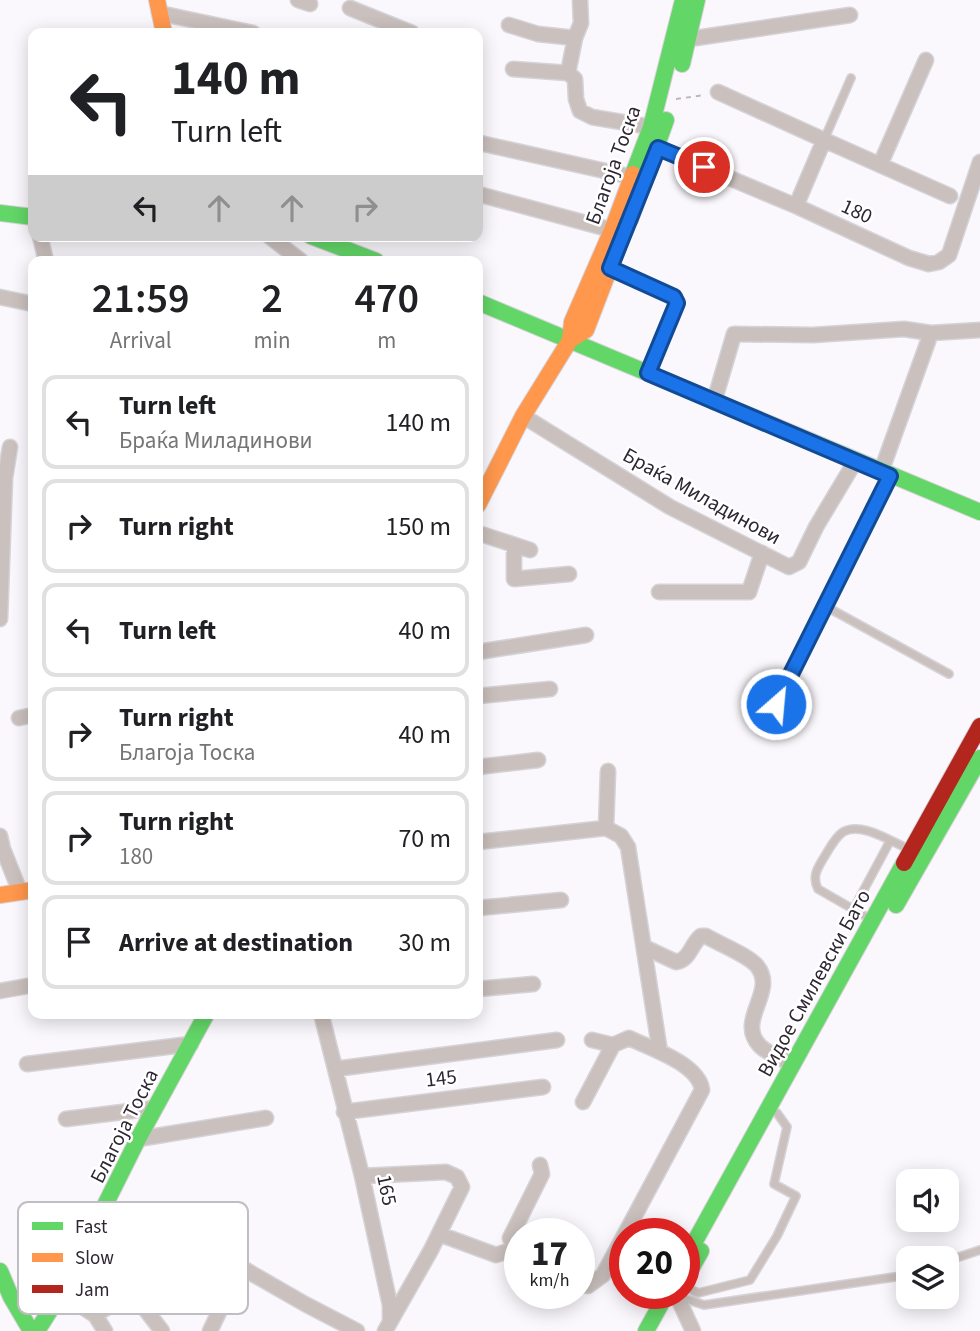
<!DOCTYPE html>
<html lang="en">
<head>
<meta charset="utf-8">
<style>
	:root { --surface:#fff; --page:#f2f2f2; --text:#202124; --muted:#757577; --line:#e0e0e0 }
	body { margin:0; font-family:"Source Sans 3",sans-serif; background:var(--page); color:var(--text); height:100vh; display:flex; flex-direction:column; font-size:26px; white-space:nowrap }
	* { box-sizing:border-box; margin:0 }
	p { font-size:23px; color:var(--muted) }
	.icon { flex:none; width:38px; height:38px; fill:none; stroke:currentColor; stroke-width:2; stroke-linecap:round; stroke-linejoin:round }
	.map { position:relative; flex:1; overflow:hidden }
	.details { position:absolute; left:28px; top:256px; width:455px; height:763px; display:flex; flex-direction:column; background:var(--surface); border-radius:14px; box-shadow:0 4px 18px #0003 }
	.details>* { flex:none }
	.top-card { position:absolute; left:28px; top:28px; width:455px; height:214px; border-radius:14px; box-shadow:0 4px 18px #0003; background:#fff; color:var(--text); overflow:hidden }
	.tools { position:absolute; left:896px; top:1169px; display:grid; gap:14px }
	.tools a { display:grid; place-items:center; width:63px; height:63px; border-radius:14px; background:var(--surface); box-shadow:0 4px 18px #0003; font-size:35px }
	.speed { position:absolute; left:504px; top:1218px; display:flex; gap:14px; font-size:35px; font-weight:700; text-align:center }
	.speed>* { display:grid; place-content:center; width:91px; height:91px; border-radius:50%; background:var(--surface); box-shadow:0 4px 18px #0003; line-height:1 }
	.speed small { font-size:18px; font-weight:400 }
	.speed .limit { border:10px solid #d22; background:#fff; color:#111 }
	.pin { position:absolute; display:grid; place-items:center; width:60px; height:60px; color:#fff; margin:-30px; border:4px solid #fff; border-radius:50%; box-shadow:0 2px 7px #0007 }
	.me { position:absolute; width:77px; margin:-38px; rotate:27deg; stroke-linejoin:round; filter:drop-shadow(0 0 5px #0008) }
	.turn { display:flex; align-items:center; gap:24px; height:147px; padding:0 28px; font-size:32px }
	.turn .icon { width:91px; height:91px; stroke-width:2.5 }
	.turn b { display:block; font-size:49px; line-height:60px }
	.lanes { display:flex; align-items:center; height:66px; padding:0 28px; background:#0003; justify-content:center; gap:35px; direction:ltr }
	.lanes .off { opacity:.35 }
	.eta { display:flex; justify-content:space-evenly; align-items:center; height:119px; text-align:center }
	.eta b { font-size:42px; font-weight:600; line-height:49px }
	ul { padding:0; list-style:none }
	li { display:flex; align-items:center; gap:21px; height:94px; margin:0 14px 10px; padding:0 14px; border:4px solid var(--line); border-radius:14px }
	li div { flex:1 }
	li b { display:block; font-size:26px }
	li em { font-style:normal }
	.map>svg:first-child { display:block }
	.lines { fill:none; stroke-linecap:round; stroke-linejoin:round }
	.lane-casing { stroke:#d5d3d7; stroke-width:10 }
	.street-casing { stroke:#d5d3d7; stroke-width:17 }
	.fast-casing { stroke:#d5d3d7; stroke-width:18 }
	.slow-casing { stroke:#d5d3d7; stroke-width:18 }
	.jam-casing { stroke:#d5d3d7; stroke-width:18 }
	.path { stroke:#beb7b5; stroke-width:2; stroke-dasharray:5 5; stroke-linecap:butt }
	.lane { stroke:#cac0bd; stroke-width:7 }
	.street { stroke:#cac0bd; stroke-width:14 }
	.fast { stroke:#63d668; stroke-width:16 }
	.slow { stroke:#ff974d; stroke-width:16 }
	.jam { stroke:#b3261e; stroke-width:16 }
	.route-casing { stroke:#114b97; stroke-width:18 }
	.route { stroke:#1a73e8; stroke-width:12 }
	.labels { text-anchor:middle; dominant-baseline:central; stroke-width:5; stroke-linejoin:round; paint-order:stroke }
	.street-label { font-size:21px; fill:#2e2632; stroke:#fff }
	.key { fill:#fff; stroke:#c0bec2; stroke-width:2 }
	.key-label { font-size:19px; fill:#2e2632 }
</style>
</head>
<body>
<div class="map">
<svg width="980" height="1331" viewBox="0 0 980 1331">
	<rect width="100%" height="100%" fill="#faf8fc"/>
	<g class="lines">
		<defs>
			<path id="lane" d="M824 140 851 78
				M610 268 674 297 677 303 648 373
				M825 606 949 674
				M776 704 890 477
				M853 910 890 841
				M872 920 818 889C812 877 817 869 823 859 829 850 834 838 843 832 862 821 893 843 911 850
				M947 1261 980 1250
				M684 1286 698 1293 750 1280 777 1236 796 1196 774 1184 787 1127 777 1113
				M677 1296 704 1305 908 1275"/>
			<path id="street" d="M298 0 310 4
				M350 8 412 33
				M159 13 253 33
				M509 25 538 34 575 38
				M689 39 850 15
				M513 69 568 73 575 79 576 99 580 111 592 117 651 127
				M568 73 575 38 581 23 580 0
				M718 92 824 140 796 206
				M824 140 950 196
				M480 143 632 177
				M658 148 796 206 909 258 929 264 939 262 949 255 980 162
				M880 165 926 60
				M478 194 612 230
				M40 236 46 261
				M269 236 301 261
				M0 297 33 304
				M714 402 734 334 813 335 904 329 931 333
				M523 416 670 507 789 567 799 562 816 527 856 460
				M881 472 931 333 980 330
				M478 533 530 550
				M514 545V579L569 574
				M659 592H749L762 553
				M0 619 5 478 10 447
				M478 652 586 635
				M478 696 550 689
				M19 718 33 715
				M478 767 538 760
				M606 828 608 771
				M0 836 3 849 20 892
				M478 842 606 828 621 836 628 847 660 1052
				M478 908 561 900
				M644 947 676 962C690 960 691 944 701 936H706C719 944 748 955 757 966 778 992 735 1020 760 1046 768 1054 783 1059 793 1065
				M478 989 533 984
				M0 991 33 985
				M321 1013 362 1176 390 1305V1321
				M27 1064 191 1044
				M335 1069 557 1040
				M583 1102 613 1045
				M344 1112 543 1087
				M66 1119 155 1108
				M138 1139 266 1118
				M362 1176 446 1172 457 1177 462 1187 431 1250 385 1331
				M439 1234 496 1255 514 1249
				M90 1239 129 1225 162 1222 305 1304 357 1331
				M520 1253 514 1249 510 1238 542 1174 540 1165
				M579 1284 588 1286 603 1275 702 1090C699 1064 650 1048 629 1038L613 1045 592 1040
				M61 1293 95 1315
				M677 1296 693 1331
				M105 1331 95 1315 132 1292 162 1331
				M210 1331 240 1268"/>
			<path id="fast" d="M682 64 697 0
				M633 174 651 127 683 0
				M0 213 33 217
				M630 220 666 120
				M311 236 376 261
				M478 302 980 512
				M896 905 980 758
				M684 1261 904 863
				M0 1271 11 1297 31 1331
				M684 1281 701 1251
				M37 1331 61 1293 138 1139 207 1013
				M646 1331 667 1293"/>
			<path id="slow" d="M157 0 164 33
				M570 340 586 330 614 257
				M478 505 523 416 570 340 572 322 612 230 633 174
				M0 895 33 890"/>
			<path id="jam" d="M904 863 980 726"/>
		</defs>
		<use href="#lane" class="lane-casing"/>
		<use href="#street" class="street-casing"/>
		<use href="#fast" class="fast-casing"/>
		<use href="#slow" class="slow-casing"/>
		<use href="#jam" class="jam-casing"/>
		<path class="path" d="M676 99 705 95"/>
		<use href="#lane" class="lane"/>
		<use href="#street" class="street"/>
		<use href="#fast" class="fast"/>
		<use href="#slow" class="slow"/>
		<use href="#jam" class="jam"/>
	</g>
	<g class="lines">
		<defs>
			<path id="route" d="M704 167 658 148 610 268 674 297 677 303 648 373 890 476 776 704"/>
		</defs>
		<use href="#route" class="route-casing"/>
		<use href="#route" class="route"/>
	</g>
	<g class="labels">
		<g class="street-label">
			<text transform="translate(613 165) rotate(-70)">Благоја Тоска</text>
			<text transform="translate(857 211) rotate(25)">180</text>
			<text transform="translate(702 496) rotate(29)">Браќа Миладинови</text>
			<text transform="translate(814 983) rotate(-61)">Видое Смилевски Бато</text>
			<text transform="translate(441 1078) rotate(-7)">145</text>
			<text transform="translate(124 1126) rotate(-63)">Благоја Тоска</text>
			<text transform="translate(387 1190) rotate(78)">165</text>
		</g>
	</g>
	<rect x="18" y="1202" width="230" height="112" rx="10" class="key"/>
	<rect x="32" y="1222" width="31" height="8" fill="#63d668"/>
	<rect x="32" y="1253" width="31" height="9" fill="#ff974d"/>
	<rect x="32" y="1285" width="31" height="8" fill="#b3261e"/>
	<g class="key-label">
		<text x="75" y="1233">Fast</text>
		<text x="75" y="1264">Slow</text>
		<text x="75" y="1296">Jam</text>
	</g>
</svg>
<div class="tools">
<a><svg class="icon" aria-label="sound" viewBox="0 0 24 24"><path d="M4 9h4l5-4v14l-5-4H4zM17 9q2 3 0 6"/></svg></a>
<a><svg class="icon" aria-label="layers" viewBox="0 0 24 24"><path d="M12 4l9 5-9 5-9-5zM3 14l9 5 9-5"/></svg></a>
</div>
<div class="speed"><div>17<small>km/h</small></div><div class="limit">20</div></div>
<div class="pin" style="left:704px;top:167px;background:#d93025"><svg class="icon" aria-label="arrive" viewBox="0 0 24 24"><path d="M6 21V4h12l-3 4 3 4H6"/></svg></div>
<svg class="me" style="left:776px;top:704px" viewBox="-20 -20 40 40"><circle r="17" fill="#1a73e8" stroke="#fff" stroke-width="3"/><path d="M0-11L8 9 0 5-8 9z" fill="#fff"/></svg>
<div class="top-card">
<div class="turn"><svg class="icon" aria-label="left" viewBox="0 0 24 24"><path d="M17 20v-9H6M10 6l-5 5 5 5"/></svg><div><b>140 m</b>Turn left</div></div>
<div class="lanes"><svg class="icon" aria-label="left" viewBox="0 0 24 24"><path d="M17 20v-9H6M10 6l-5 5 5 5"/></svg><svg class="icon off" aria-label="ahead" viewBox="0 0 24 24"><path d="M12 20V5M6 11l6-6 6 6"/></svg><svg class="icon off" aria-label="ahead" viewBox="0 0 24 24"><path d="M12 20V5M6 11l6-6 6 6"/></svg><svg class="icon off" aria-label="right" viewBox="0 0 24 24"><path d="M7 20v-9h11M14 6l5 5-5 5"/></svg></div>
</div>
<section class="details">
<div class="eta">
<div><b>21:59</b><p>Arrival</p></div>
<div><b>2</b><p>min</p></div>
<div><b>470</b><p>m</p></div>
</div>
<ul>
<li><svg class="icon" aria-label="left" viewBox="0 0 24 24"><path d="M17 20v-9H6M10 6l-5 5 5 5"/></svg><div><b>Turn left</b><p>Браќа Миладинови</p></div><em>140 m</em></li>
<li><svg class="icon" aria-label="right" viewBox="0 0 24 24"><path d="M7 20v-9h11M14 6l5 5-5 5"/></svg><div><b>Turn right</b></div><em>150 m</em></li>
<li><svg class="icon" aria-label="left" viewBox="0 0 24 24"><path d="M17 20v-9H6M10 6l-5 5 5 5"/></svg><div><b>Turn left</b></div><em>40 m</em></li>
<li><svg class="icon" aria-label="right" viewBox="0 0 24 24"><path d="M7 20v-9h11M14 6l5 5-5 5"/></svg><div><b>Turn right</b><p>Благоја Тоска</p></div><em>40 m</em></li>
<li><svg class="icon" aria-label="right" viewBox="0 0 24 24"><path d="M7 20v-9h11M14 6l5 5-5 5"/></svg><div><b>Turn right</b><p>180</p></div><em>70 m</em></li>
<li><svg class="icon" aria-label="arrive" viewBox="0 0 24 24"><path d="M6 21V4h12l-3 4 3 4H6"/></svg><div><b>Arrive at destination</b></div><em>30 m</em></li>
</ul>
</section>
</div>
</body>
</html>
